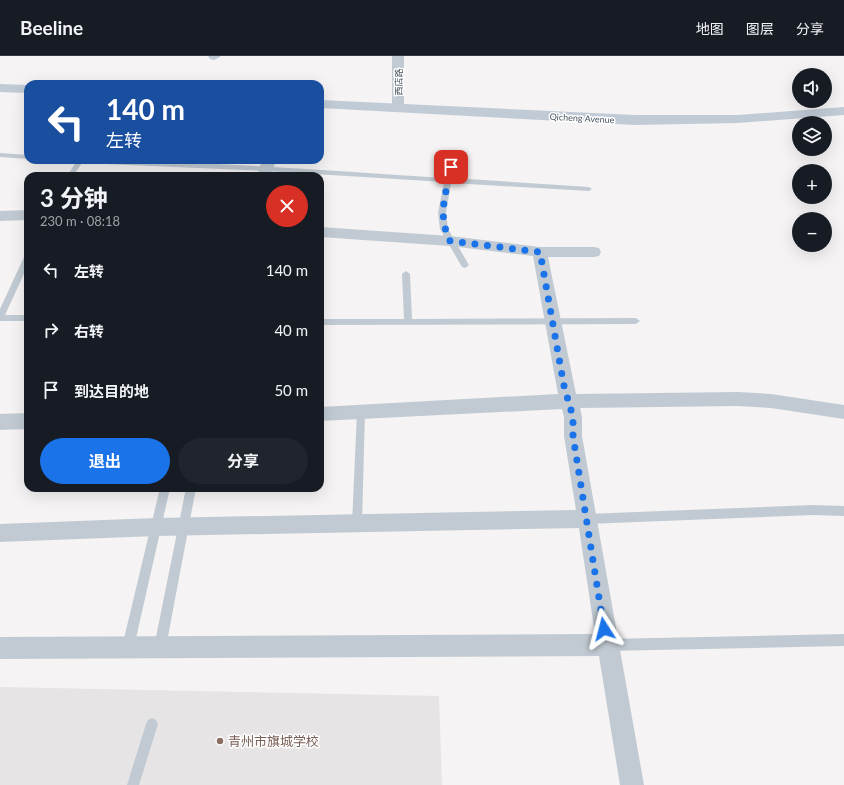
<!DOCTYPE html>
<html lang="zh">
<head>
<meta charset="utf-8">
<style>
	:root { --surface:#171b24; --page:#20242c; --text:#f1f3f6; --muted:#9ea1a6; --line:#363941; --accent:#1a73e8 }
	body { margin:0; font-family:Lato,"Noto Sans SC",sans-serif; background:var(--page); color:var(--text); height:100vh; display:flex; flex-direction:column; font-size:15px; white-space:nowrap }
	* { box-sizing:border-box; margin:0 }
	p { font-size:13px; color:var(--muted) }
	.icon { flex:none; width:22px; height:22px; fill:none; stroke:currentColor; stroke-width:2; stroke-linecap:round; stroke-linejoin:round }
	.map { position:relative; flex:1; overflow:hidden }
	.drawer { position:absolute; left:24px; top:116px; width:300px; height:320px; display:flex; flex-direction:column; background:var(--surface); border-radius:12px; box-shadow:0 4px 16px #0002 }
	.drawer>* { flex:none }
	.hud { position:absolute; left:24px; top:24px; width:300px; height:84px; border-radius:12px; box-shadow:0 4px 16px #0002; background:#1a4fa0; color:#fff; overflow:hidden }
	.tools { position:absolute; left:792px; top:12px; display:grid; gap:8px }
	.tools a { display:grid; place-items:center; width:40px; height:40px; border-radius:50%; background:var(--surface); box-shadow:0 4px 16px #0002; font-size:20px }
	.pin { position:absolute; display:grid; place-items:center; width:34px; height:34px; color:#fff; margin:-17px; border-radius:8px; box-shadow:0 2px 6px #0006 }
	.me { position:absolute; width:44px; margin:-22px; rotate:351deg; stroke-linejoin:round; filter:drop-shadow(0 0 3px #0008) }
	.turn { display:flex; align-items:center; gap:14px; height:84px; padding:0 16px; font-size:18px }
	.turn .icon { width:52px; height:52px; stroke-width:2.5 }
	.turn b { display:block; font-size:28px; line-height:34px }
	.round { display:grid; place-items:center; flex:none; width:42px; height:42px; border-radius:21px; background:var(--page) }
	.head { display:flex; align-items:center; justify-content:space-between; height:68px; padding:0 16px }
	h1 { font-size:24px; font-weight:700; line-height:30px }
	.action { display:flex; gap:8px; margin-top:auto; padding:8px 16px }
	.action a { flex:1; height:46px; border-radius:24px; background:var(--accent); color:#fff; font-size:16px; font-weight:700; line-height:46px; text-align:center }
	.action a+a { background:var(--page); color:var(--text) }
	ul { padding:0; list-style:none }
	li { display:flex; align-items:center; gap:12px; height:60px; padding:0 16px }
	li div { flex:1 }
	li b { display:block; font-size:15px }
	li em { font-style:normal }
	header { display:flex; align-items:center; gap:24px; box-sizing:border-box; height:56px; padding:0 20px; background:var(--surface); border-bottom:1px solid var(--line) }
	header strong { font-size:19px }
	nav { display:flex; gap:22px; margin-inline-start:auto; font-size:14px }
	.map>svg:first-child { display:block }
	.education { fill:#e6e4e5 }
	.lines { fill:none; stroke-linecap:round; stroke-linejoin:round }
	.service { fill:#c1cad2; fill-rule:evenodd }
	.minor { fill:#c1cad2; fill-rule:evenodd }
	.secondary { fill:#c1cbd6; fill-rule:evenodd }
	.route { stroke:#1a73e8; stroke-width:7; stroke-dasharray:0 12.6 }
	.education-dot { fill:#8d6e63; stroke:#fff; stroke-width:1.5 }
	.labels { text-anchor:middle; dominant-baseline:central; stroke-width:3; stroke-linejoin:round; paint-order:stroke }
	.far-street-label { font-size:9px; fill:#4a5661; stroke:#fff }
	.near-education-label { font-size:13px; fill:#785e54; stroke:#fff; text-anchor:start }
</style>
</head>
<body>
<header>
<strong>Beeline</strong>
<nav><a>地图</a><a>图层</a><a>分享</a></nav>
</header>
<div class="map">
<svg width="844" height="729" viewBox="0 0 844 729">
	<rect width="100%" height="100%" fill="#f5f3f3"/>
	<path class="education" d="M0 631 439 640 442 729H0Z"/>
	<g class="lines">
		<path class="service" d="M453 96 456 98 452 122 589 131 592 133 589 135 451 127 446 157 448 173 469 209 465 212 462 211 440 173 438 157 444 126 266 115 82 107 73 120H67L76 106H69L66 104C192 104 319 114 445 122L450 98Z
			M0 97 28 99V103L0 101Z
			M28 198V209L5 259H28V265H0V253L24 201Z
			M406 215 410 218 412 263 636 262 640 265 636 268 320 269V263H404L402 218Z
			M361 352 364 353 365 356 362 468 361 471 357 473 353 471 352 468 357 356 358 353Z
			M160 432H170L134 591 132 595 128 597 124 595 122 591Z
			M186 432H196L166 591 164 595 160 597 156 595 154 591Z
			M813 449 844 450V460L813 459 587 468 583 466 582 463 583 460 587 458Z
			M844 578V590L607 595 603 593 601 589 603 585 607 583Z
			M152 662 156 664 158 668 139 729H127L146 668 148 664Z"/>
		<path class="minor" d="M208 0H220V1L214 4 210 3Z
			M392 0H404V51L402 54H394L392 51Z
			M262 104H276L271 120H257Z
			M28 154V164L0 165V155Z
			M320 171 450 180 540 191H594L599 192 601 196 599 200 594 201H548L576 338 738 336 771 338 844 349V363L771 352 738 350 580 352 582 361V380L644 729H620L599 600 0 603V581L595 578 579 472 157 480 0 486V468L157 462 576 454 564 380V361L562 353 320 365V351L558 338 533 200 450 190 320 181Z
			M28 357V373L0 374V358Z"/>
		<path class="secondary" d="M0 28 28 29V37L0 36Z
			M320 44 635 59H738L844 51V59L738 67 635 69 320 52Z"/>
	</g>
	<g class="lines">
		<path class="route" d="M451 111C446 139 437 158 450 185L540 196 564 330 573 361V380L604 573"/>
	</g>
	<circle class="education-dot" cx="220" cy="685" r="4"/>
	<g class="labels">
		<g class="far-street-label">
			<text transform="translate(398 26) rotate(-90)">西店路</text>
			<text transform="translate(582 62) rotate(3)">Qicheng Avenue</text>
		</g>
		<g class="near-education-label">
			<text x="228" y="685">青州市旗城学校</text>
		</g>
	</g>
</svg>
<div class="tools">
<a><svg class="icon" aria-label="sound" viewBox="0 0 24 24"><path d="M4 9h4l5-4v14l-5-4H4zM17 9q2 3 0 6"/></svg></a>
<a><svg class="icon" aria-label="layers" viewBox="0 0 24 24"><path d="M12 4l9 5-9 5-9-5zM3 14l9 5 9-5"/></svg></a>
<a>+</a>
<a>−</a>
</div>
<div class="pin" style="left:451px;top:111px;background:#d93025"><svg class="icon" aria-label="arrive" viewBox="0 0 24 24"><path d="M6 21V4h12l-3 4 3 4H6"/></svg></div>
<svg class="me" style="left:604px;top:573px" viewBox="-20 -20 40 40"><path d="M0-17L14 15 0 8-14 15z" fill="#1a73e8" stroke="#fff" stroke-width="4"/></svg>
<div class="hud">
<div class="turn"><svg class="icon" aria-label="left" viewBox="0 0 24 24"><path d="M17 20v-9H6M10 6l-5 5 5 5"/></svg><div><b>140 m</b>左转</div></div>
</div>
<section class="drawer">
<div class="head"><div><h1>3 分钟</h1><p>230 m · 08:18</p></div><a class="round" style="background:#d93025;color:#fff"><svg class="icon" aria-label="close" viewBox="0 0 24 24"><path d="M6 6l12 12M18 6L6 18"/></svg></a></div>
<ul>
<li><svg class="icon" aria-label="left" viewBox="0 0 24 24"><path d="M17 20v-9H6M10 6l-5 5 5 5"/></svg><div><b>左转</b></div><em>140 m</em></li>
<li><svg class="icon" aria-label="right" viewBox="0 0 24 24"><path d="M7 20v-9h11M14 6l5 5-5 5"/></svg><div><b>右转</b></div><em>40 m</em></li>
<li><svg class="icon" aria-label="arrive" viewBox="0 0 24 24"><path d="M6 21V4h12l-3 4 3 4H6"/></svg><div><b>到达目的地</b></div><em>50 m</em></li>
</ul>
<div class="action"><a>退出</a><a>分享</a></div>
</section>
</div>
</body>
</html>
